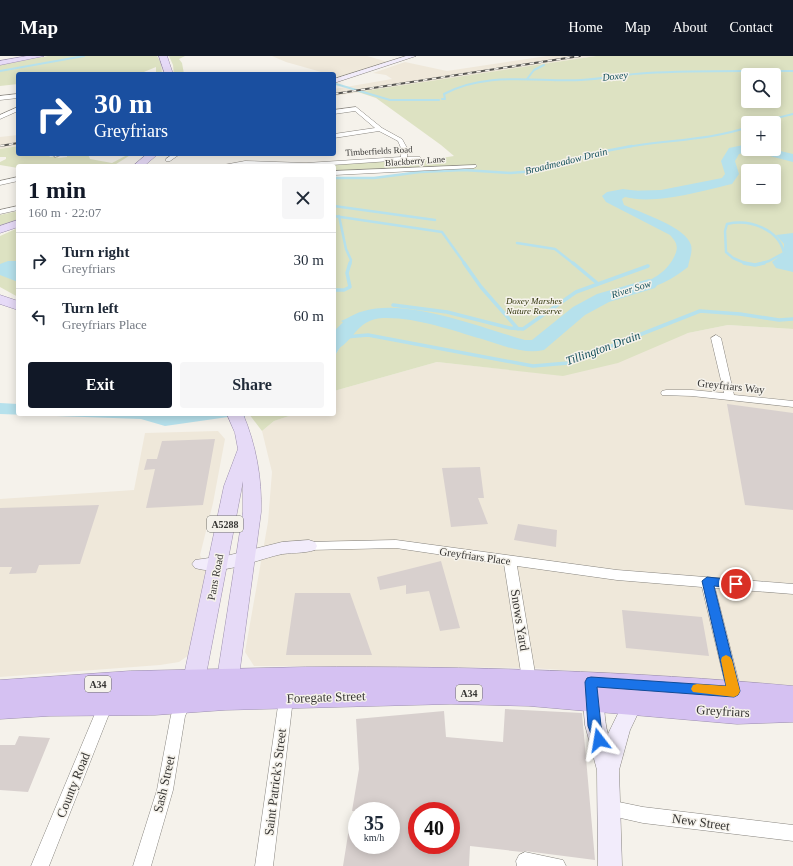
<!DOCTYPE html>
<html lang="en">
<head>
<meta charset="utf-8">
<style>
	:root { --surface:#fff; --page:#f6f6f7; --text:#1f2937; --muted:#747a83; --line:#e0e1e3; --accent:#111827 }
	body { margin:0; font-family:Georgia,serif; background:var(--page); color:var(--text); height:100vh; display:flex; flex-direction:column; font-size:15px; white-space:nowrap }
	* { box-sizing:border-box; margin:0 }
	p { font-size:13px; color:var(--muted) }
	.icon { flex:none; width:22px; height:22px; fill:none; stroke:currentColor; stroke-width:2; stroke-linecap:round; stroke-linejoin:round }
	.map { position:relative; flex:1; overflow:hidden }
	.details { position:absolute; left:16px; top:108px; width:320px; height:252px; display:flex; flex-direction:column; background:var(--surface); border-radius:4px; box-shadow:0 2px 10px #0003 }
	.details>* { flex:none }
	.guide { position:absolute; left:16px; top:16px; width:320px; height:84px; border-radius:4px; box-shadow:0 2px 10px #0003; background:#1a4fa0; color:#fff; overflow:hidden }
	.buttons { position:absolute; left:741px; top:12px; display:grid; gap:8px }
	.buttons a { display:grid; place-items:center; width:40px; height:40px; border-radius:4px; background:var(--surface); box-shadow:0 2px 10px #0003; font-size:20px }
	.speed { position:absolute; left:348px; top:746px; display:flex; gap:8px; font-size:20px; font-weight:700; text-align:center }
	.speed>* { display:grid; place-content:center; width:52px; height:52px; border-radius:50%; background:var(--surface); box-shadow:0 2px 10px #0003; line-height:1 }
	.speed small { font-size:10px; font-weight:400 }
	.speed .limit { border:6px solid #d22; background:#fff; color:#111 }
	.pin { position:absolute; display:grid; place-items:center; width:34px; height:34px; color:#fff; margin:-17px; border:2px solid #fff; border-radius:50%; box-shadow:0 1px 4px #0007 }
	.me { position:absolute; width:44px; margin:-22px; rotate:346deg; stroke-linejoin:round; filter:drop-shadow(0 0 3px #0008) }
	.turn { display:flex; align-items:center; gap:14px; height:84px; padding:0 12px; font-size:18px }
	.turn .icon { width:52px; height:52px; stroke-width:2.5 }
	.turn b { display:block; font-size:28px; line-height:34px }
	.round { display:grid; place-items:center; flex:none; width:42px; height:42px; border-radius:4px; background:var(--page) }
	.summary { display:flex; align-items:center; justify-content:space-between; height:68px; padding:0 12px }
	h1 { font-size:24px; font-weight:600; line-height:30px; color:var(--accent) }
	.primary-button { display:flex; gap:8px; margin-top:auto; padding:8px 12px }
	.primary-button a { flex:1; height:46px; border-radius:4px; background:var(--accent); color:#fff; font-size:16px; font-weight:600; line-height:46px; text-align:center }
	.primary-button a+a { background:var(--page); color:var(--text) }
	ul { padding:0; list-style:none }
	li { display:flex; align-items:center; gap:12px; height:56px; padding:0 12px; border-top:1px solid var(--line) }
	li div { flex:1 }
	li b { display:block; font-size:15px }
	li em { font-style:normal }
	header { display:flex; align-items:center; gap:24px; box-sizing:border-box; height:56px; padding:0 20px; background:var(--accent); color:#fff }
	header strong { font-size:19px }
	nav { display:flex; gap:22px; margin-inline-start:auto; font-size:14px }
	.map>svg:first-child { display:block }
	.built { fill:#efe8da }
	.green { fill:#dde2c2; fill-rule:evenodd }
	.water { fill:#b6e1ec }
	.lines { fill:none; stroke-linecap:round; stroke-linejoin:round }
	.stream-far2 { stroke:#b6e1ec; stroke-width:2 }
	.stream-far1 { stroke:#b6e1ec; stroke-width:2.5 }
	.stream { stroke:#b6e1ec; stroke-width:3.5 }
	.river { fill:#b6e1ec; fill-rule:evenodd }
	.building { fill:#d8d0ce; fill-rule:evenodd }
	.street-casing { stroke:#898680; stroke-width:1 }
	.secondary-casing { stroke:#898680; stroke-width:1 }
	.primary-casing { stroke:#9d90af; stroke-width:1 }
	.highway-casing { stroke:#9d90af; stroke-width:1 }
	.street { fill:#fff; fill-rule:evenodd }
	.secondary { fill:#f2ecfb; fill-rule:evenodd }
	.primary { fill:#e6daf7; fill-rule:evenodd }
	.highway { fill:#d5c1f2; fill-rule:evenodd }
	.rail-casing { stroke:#575653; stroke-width:2 }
	.rail { stroke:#f5f2eb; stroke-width:1.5; stroke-dasharray:4.5; stroke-linecap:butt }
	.route { fill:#1a73e8; stroke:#114b97 }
	.slow { fill:#f59e0b }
	.labels { text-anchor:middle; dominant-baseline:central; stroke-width:3; stroke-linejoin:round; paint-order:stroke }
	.far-street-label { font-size:9px; fill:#363533; stroke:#f5f2eb }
	.far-park-label { font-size:9px; font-style:italic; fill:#33370d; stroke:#f5f2eb }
	.far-water-label { font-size:10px; font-style:italic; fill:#124e5a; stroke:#f5f2eb }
	.shield { fill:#f5f2eb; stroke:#6f6e6a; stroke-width:1 }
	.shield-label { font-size:10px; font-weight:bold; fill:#363533 }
	.street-label { font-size:11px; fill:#363533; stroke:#f5f2eb }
	.water-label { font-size:12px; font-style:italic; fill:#124e5a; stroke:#f5f2eb }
	.near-street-label { font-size:13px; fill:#363533; stroke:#f5f2eb }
</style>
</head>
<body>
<header>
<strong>Map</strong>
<nav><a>Home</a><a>Map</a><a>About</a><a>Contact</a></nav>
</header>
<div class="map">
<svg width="793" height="810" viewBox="0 0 793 810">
	<rect width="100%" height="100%" fill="#f5f2eb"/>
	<path class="built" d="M272 0H367L388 6 339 21 286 6Z
		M547 0H596L334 40V33L392 23 386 19 373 17 405 6 447 15Z
		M18 79V90L0 93V81Z
		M728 269 793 273V632L710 624 532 612 254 610 245 596 268 466 272 416 262 375 274 365 295 358H334V335L437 306 541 317 688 277Z
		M218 375 225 383 213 447 200 499 213 528 196 594 179 606 160 609 0 621V443L134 434 145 377Z"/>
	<path class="green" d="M48 0H157L161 7 162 17 151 18 156 16V11L139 18H18V28L0 30V9Z
		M169 0H185L179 3 182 7 184 18H174L173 9Z
		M596 0H793V273L728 269 688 277 618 307 563 320 437 306 334 335V301L344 284 334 282V122H374L420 116 463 114 460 110 334 116V110H307L366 105 429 104 454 100 441 89 376 42 358 36ZM748 19H774V45H748ZM748 67H774V93H748ZM748 115H774V141H748Z
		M18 90V98H48L50 101 57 100 58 102 67 101V98H88L90 103 112 107 129 98H132L113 110H18V112L0 109V106L6 103V101H0V93Z
		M18 155V164L0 171V159Z
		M18 172V241L0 231V180Z
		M249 358H295L274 365 262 375Z"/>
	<path class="water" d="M623 133 661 138 628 139 622 143 624 149C641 157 686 171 691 189 693 196 689 204 688 211 662 231 650 233 618 237 640 228 663 223 674 201 679 191 677 187 670 179L606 146 602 140 607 136Z
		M793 177V216L776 212 772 206 784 197V188L776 179Z
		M8 205H18V226L0 219V208Z
		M369 259 366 266 355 271 347 280 351 282H346L334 301V278L344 267 341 265 352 260Z
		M0 347 18 348V358H250L245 359V362L228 361 165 370 141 363 0 358Z"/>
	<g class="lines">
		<path class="stream-far2" d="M0 15 84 0
			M527 23 534 14 544 9
			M336 28 390 44H439
			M442 43H445L444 38C486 15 535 26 581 24 603 23 625 18 647 17 696 14 744 15 793 15
			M757 67 793 58
			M627 91C665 84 712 84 748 71"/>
		<path class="stream-far1" d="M334 122H374L420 116 464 114 511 117 533 115 554 111 595 97 632 90
			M334 150 435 164
			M334 160 442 176 465 208
			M339 160 346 193 351 204 350 208
			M517 187 555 193 574 208
			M747 208 733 202 726 196 725 175 727 168C750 163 779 173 784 197L769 205 759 208"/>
		<path class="stream" d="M464 207 481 231 518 273
			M573 207 597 227
			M744 207 755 209 764 207
			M334 234H344L350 231 347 217 350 207
			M393 249 447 256 510 272 523 273 576 236 648 210
			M345 281 368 279 533 310 568 307 700 255 740 258 779 264 793 263"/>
		<path class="river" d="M748 88V93H772L793 98V106L751 95 739 98 735 105 739 118 732 128C702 135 655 149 625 141L623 138 625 135 661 134 722 122 725 118 721 105 729 92Z
			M649 223 655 224 658 228 655 232 609 246 585 259 544 294C523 299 502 289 482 283 451 274 416 261 383 262 355 263 353 289 334 294V276C342 266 351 258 364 255 408 242 481 272 525 284H532L573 251 597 238Z"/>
	</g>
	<path class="building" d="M727 348 793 357V454L745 449Z
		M215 383 203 449 146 452 155 413 144 414 147 403H157L162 385Z
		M480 411 484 442H478L488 468 451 471 442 412Z
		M99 449 80 508 39 509 36 517 9 518 12 511H0V452Z
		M518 468 557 474 556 491 514 484Z
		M441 505 460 572 440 575 429 535 406 538V529L380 534 377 521Z
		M295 537H350L372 599H286Z
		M622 554 702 561 709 600 626 592Z
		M505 653 582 657 595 804 525 795 522 796 470 790 469 810H343L351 760 357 761V789H391V755H352L359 713 356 663 444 655 446 681 503 686ZM417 755H451V789H417Z
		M19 680 50 682 28 736 0 734V689H15Z"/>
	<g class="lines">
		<defs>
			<path id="street" d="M18 38V42L0 44V40Z
				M18 51V55L0 63V59Z
				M356 51 382 72 402 83 407 92V101H420V103L317 110H218L245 105 306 107 401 101V92L398 85 379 75 334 82V78L375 72 355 55 334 58V54Z
				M53 98H65L55 101Z
				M173 98H180L170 105H166V103Z
				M476 109 477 110 474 112 334 119V115Z
				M18 121V125L0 129V125Z
				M18 150V154L0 158V154Z
				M716 279 721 282 734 339 793 345V351L692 340 662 339 661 337 662 335 666 334H692L724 337 711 282Z
				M396 484 617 514 793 528V538L715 532 741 635 739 639 734 641 729 639 727 635 702 531 617 524 517 510 536 623 534 627 529 629 524 627 522 623 504 508 396 492 309 494 305 493 303 490 305 487 309 486Z
				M286 637 291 639 293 643 273 810H255L279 643 281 639Z
				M185 640 190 642 192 646 185 660 173 734 151 810H133L157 734 171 659 180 642Z
				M106 642 111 644 113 648 49 810H31L99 648 101 644Z
				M609 744 643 751 793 769V785L643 767 603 758 601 752 603 746Z
				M525 796 563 804 566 810H517L516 805 519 799Z"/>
			<path id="secondary" d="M406 0H416L334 27V23Z
				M309 484 315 486 317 490 315 494C303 498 290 496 278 499 253 505 221 520 195 512L192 508 195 504 230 499 282 486Z
				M592 627 599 629C606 644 603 662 608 678L625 643 632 640 639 643 642 649 630 674 619 714 622 810H598L597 714 585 669 582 635 585 629Z"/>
			<path id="primary" d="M27 0H44L0 9V5Z
				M159 0H167L173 18H165Z
				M147 98H158L144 110H133Z
				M18 164V171L0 177V170Z
				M0 239 18 245V254L0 248Z
				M227 358H243C256 389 262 422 261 456L237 635 234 642 226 645 218 642 215 635 243 456V425L205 624 198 642 190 645 182 642 179 635 183 624 224 430 238 393 235 377Z"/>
			<path id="highway" d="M306 611C469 610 631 615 793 630V666L737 668 529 650 451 648 225 654 155 659 49 660 0 663V624L130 615Z"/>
		</defs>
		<use href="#street" class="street-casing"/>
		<use href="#secondary" class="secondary-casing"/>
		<use href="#primary" class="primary-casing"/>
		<use href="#highway" class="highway-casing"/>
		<use href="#street" class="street"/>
		<use href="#secondary" class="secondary"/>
		<use href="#primary" class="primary"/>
		<use href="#highway" class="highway"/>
		<defs>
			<path id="rail" d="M334 38 580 0
				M0 90 18 87"/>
		</defs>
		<use href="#rail" class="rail-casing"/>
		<use href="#rail" class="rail"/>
	</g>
	<path class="route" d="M707 521 736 524 741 528 736 532 714 530 740 635 738 639 734 641 597 631 601 670 605 684 604 688 599 690 595 688 588 670 585 626 587 622 591 621 726 630 702 525Z"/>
	<path class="slow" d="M726 599 730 601 732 604 740 635 738 639 734 641 693 636 691 633 693 629 697 628 726 630 721 604 722 601Z"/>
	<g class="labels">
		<g class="far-street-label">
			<text transform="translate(379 95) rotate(-3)">Timberfields Road</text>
			<text transform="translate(415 105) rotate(-4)">Blackberry Lane</text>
		</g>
		<g class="far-park-label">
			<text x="534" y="245">Doxey Marshes<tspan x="534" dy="10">Nature Reserve</tspan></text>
		</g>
		<g class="far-water-label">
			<text transform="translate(615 20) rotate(-6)">Doxey</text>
			<text transform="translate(566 105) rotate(-14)">Broadmeadow Drain</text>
			<text transform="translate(631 233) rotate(-17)">River Sow</text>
		</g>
		<g class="shield">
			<rect x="207" y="460" width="36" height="16" rx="3"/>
			<rect x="85" y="620" width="26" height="16" rx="3"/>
			<rect x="456" y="629" width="26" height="16" rx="3"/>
		</g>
		<g class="shield-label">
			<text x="225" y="468">A5288</text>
			<text x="98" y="628">A34</text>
			<text x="469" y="637">A34</text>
		</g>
		<g class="street-label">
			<text transform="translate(731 330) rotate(6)">Greyfriars Way</text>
			<text transform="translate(475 500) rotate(8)">Greyfriars Place</text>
			<text transform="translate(215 521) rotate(-79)">Pans Road</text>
		</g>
		<g class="water-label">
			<text transform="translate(603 292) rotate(-20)">Tillington Drain</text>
		</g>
		<g class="near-street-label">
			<text transform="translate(520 564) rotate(81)">Snows Yard</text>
			<text transform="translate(326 641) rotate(-2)">Foregate Street</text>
			<text transform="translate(723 655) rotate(3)">Greyfriars</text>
			<text transform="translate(275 726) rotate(-83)">Saint Patrick's Street</text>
			<text transform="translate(164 728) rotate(-77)">Sash Street</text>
			<text transform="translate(73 729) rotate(-68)">County Road</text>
			<text transform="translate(701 766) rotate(8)">New Street</text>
		</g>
	</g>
</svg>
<div class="buttons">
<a><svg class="icon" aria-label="search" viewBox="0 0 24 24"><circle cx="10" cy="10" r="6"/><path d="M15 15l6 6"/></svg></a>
<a>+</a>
<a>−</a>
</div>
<div class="speed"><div>35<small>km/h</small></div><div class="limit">40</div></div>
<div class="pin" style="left:736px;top:528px;background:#d93025"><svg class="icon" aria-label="arrive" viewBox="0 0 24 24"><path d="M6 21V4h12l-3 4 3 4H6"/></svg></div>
<svg class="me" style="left:599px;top:684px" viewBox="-20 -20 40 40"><path d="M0-17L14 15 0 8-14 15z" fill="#1a73e8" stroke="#fff" stroke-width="4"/></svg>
<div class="guide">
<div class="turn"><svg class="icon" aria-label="right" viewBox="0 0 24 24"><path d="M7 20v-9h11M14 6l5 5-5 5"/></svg><div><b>30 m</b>Greyfriars</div></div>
</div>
<section class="details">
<div class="summary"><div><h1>1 min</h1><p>160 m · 22:07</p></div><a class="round"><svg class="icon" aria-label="close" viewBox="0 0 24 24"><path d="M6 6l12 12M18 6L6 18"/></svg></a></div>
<ul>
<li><svg class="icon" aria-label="right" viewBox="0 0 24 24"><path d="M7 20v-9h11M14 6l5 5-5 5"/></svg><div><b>Turn right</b><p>Greyfriars</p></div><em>30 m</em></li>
<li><svg class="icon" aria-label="left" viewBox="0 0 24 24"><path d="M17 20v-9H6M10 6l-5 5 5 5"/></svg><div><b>Turn left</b><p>Greyfriars Place</p></div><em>60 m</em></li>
</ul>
<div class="primary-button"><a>Exit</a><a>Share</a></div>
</section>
</div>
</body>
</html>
